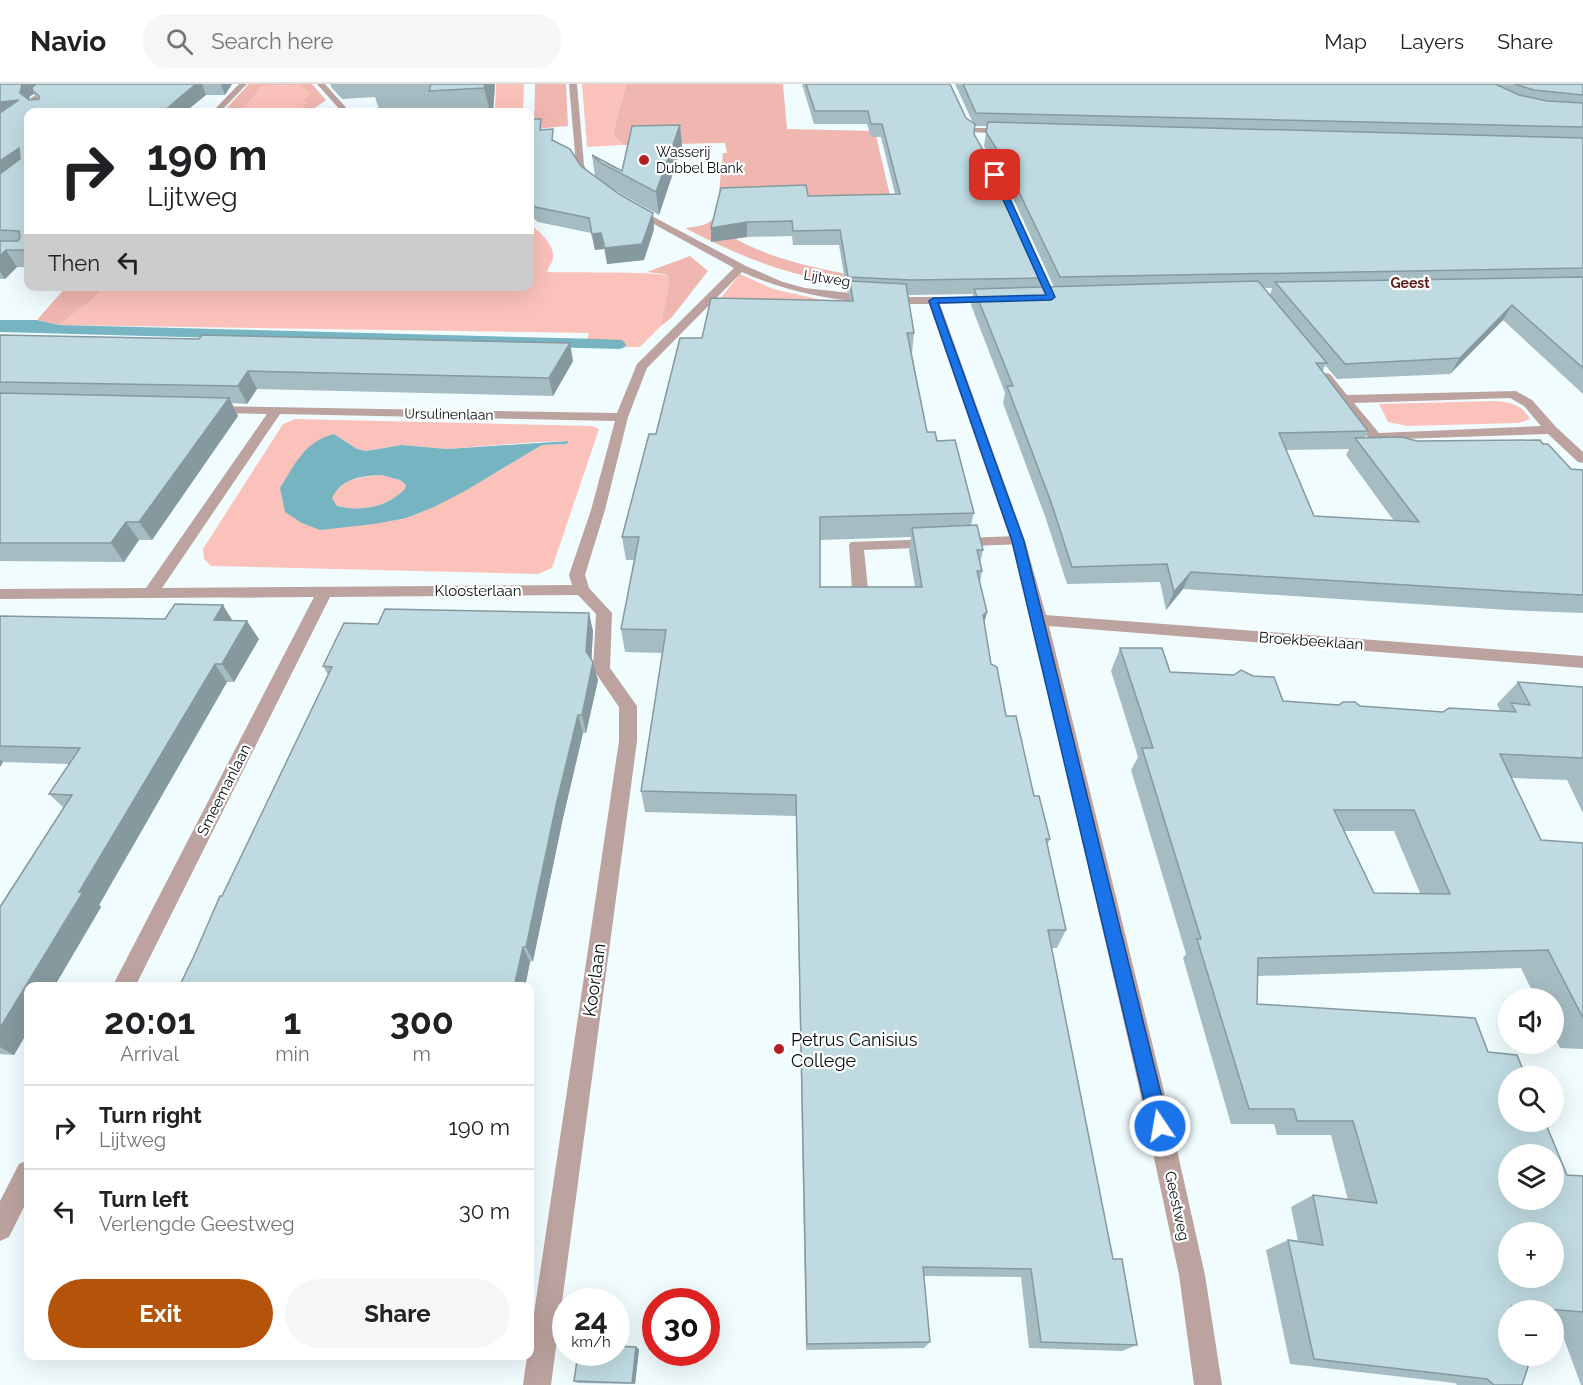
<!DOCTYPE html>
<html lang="en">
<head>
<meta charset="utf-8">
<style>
	:root { --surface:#fff; --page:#f6f6f6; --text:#202124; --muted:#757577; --line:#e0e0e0; --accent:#b45309 }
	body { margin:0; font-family:Raleway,sans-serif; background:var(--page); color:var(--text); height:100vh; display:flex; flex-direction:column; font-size:22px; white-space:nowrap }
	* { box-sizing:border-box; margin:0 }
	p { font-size:20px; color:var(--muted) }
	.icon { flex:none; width:33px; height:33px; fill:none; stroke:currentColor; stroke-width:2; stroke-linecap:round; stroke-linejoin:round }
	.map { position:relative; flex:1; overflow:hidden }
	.panel { position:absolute; left:24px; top:898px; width:510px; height:378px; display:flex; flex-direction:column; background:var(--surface); border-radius:12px; box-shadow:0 6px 24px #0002 }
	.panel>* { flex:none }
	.banner { position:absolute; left:24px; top:24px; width:510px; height:183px; border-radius:12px; box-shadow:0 6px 24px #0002; background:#fff; color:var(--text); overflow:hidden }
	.tools { position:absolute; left:1498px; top:904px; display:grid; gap:12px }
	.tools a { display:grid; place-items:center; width:66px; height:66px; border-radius:50%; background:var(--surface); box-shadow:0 6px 24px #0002; font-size:30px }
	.speed { position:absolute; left:552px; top:1204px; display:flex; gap:12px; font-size:30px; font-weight:700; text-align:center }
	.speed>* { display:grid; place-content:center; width:78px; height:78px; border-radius:50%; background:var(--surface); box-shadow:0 6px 24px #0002; line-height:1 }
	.speed small { font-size:15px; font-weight:400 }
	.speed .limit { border:9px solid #d22; background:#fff; color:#111 }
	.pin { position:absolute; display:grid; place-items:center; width:51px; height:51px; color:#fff; margin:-26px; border-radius:12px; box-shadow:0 3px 9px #0006 }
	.me { position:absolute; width:66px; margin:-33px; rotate:348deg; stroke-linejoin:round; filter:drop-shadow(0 0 4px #0008) }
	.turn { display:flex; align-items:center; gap:21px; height:126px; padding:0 24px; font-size:27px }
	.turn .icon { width:78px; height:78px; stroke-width:2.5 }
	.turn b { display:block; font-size:42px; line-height:51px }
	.then { display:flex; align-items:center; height:57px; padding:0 24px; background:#0003; gap:12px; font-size:22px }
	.eta { display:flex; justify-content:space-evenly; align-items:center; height:102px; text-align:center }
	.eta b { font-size:36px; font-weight:700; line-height:42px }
	.action { display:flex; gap:12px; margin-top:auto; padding:12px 24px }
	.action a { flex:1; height:69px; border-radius:36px; background:var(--accent); color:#fff; font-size:24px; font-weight:700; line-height:69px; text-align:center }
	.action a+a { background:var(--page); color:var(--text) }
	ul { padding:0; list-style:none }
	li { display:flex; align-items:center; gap:18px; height:84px; padding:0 24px; border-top:2px solid var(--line) }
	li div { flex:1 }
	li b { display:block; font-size:22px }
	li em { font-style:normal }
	header { display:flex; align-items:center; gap:36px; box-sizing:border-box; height:84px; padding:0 30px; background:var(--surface); border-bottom:2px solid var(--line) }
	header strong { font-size:28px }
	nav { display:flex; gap:33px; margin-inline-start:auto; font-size:21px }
	.search { width:420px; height:54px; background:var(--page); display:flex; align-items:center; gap:15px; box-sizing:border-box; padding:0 21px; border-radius:33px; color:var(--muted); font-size:22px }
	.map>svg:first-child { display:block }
	.green { fill:#fbc2bb; fill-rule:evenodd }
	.forest { fill:#f0b7b0 }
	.water { fill:#76b4c2; fill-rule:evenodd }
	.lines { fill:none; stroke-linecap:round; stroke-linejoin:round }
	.service { fill:#bca39f; fill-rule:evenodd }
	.minor { fill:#bca39f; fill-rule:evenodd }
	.wall { fill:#a4bcc2; fill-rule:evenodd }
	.shaded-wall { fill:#86999e }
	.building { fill:#bfdbe1; stroke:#86999e; stroke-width:1.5; fill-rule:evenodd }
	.route { fill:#1a73e8; stroke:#114b97; stroke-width:1.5 }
	.poi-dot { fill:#b12020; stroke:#fff; stroke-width:2 }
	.labels { text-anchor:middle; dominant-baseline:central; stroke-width:4.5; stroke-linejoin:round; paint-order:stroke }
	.far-poi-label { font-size:14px; fill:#050e10; stroke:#fff; text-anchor:start }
	.far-street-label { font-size:14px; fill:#050e10; stroke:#fff }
	.far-neighbourhood-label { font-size:14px; font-weight:bold; fill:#611d19; stroke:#fff }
	.street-label { font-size:15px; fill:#050e10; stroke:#fff }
	.near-street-label { font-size:18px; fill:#050e10; stroke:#fff }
	.near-poi-label { font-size:18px; fill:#050e10; stroke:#fff; text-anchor:start }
</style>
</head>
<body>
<header>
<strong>Navio</strong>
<div class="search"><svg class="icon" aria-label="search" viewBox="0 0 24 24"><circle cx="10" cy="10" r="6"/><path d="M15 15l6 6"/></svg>Search here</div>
<nav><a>Map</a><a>Layers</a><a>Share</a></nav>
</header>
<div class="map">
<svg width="1583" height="1301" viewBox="0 0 1583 1301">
	<rect width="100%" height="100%" fill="#f1fcff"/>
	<path class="green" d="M496 0H524L523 28H495Z
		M582 0H626L613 50 623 61 587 63Z
		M298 1 310 9 304 18H310L304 28H240L263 2Z
		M530 141C539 146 556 163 553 175 552 179 548 184 547 188 565 189 660 187 668 192L669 199 660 243 640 263H625L626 259 587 255 589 249 59 241 93 215 105 203 530 202Z
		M740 190 773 205 827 217 720 215Z
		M1494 317C1510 318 1521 320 1530 335L1519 339 1407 342 1388 338 1379 320Z
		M295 335 592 342 599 345 552 484 538 490 211 482 204 475 203 465 283 340ZM334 350 357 365 366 367 402 361 447 365 537 358 567 357V360L542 361 465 407 302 439Z
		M381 391 400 396 406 401V405C388 423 361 428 337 422L332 414C342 394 360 393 381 391Z"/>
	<path class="forest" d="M249 0H312L326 16C316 23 310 29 300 27L304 21 310 19 303 18 310 9 298 1 263 2 240 28H223Z
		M535 0H566L568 42 534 45Z
		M626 0H783L787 45 875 47 891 116 743 147 736 155C772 175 811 183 852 191L856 202C792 193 742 174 685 144 700 142 711 142 717 128L723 69H727L725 59 623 61 613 50Z
		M690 172 708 187 672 233 660 243 669 199 668 192 664 190 647 188Z
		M66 203H105L93 215 59 241 37 236Z"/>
	<path class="water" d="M0 236H37L59 241 599 255 622 256 626 260 625 263 620 265 0 248Z
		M334 350 357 365 366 367 402 361 447 365 568 357 567 360 542 361 465 407 434 423 406 434 374 440 320 446 302 439 285 428 280 404C296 379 304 358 334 350ZM381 391 400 396 406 401 405 405C388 423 361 428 337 422L332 414C342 394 361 392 381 391Z"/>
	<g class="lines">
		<path class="service" d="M239 0H247L220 28H212Z
			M317 0H325L350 28H342Z
			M1018 452 1023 454 1025 457 1023 460 864 466 868 505 866 509H854L852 505 849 461 851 458Z"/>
		<path class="minor" d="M53 0H62L39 15 37 21 45 28H37L29 22 31 14Z
			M569 0H577L584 81 588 89 600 101 598 103H592L581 92 576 81Z
			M967 44H1011L1015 47 1011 50 970 48H967Z
			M633 122 746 182 783 198 805 204 886 213H1001L1003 215 997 218 940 220 1025 457 1046 531 1583 572V584L1049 542 1162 999 1205 1191 1222 1301H1194L1179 1191 1138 999 1031 536 1011 457 929 220C864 221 802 215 742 188L647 284 628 333 605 426 585 491 589 504 612 529 610 584 637 622V657L551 1301H523L527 1272H530V1256L619 657V623L593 585 596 530 578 511 330 513 135 903H112L314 513 0 515V505L146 504 267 330 213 329 207 325 208 322 617 329 637 280 734 184 630 127 628 125ZM280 330 615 337 591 426 569 491 572 501 162 504Z
			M1326 289 1330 290 1347 311 1516 307 1532 316 1556 343 1583 368V379L1578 378 1548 350 1370 356 1320 293ZM1510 314 1524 322 1541 342 1379 349 1354 319Z
			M28 1076V1115L9 1153 0 1157V1117L19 1080Z"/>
	</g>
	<path class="wall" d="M0 0H232L225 11H206L185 28H28V183H17L5 195H0ZM34 10 37 15 29 16 30 12Z
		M330 0H495L493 28H435V27L380 28 375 13 342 15 332 4Z
		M802 0H950L966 34 973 39 955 0H1583V310L1503 236 1450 290 1337 295 1325 281 1323 287 1368 347 1365 354 1417 357 1571 385 1583 386V529L1508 526 1183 505 1166 526 1160 498 1067 500 1046 435 1003 319 1005 309 971 221 973 210 908 211 914 249 912 270 927 348 937 357 974 429 971 441 983 466 980 480 982 487 980 499 987 528 984 539 991 580 1006 632 1050 755 1047 761 1066 846 1057 864H1052L1113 1175 1137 1261 1122 1267 1029 1264 1021 1193 924 1192 930 1258 924 1264 806 1266 796 732 645 728 641 707 662 569 625 568 621 545 634 476H626L622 453 656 350 702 254 849 217V208H847L839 161H793L792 152 747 153 711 158V144L808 112 895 110 881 53H871L867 40H814ZM975 42H987L984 62 1002 90 1054 203H1042L1044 194 974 50ZM1264 204H1272L1270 211ZM1349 365 1346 371 1394 437 1314 432 1286 366ZM911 453 909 467 915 503H820V456Z
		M530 35 543 46 581 82 595 92 592 71 622 87 680 41 682 62 659 131 616 107 654 145 644 176 607 180 604 165 595 166 591 149 538 138 530 131Z
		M0 251 573 277 553 312 257 305 247 320 232 319 238 332 152 456H139L124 478 0 477Z
		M0 532 233 537 259 555 234 598H227L99 821 101 823 54 903H28V947L14 971 0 970V823L64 724 49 710 69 680 3 678 0 683Z
		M593 547 591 575 598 596 586 649H583L563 734 533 877 530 878 525 903H179L328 591 323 582Z
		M1120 564 1170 588 1283 617 1443 628 1500 627 1497 620 1518 598 1583 603V729L1567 696 1511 694 1541 756 1583 759V965L1560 964 1554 952V915H1536L1521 884 1258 892 1257 920 1488 968 1567 1091 1583 1092V1301H1581L1557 1236H1554V1227H1509L1522 1301H1457L1455 1299 1290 1280 1266 1166 1288 1156 1298 1157 1291 1123 1313 1111 1348 1116 1331 1051H1277L1274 1040H1231L1183 874 1186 870 1131 686 1138 673 1111 587ZM1344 747H1394L1420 809H1374Z
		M639 1265 635 1300 578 1299 574 1297Z"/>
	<path class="shaded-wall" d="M22 0H49L32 6 34 10 30 12 28 24 20 9Z
		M196 0H202L206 11 185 28H163L179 14Z
		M221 0H232L225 11Z
		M485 0H495L493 28H490L484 4Z
		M19 16 0 33V18Z
		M680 41 682 62 659 131 656 108Z
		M19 64 28 80 0 99V77Z
		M653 129 654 145 644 176 607 180 605 164Z
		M747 138V153L711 158V144Z
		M601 149 604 165 595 166 592 150Z
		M6 166 17 183 5 195 0 188V172Z
		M1512 221 1503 236 1450 290 1460 274Z
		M570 259 573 277 553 312 549 294Z
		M248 287 257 305 247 320 238 302Z
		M229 314 238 332 152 456 139 438Z
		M126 438 139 456 124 478 111 459Z
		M1191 488 1183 505 1166 526 1174 508Z
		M223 521 234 539 214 536Z
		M987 528 981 551 983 531Z
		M589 529 593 547 591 585 586 567Z
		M247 537 259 555 234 598 222 580Z
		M593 578 598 596 586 649 582 631Z
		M215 580 227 598 99 821 101 823 54 903H28V947L14 971 0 963V944L79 808Z
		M578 631 583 649 563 734 533 877 526 863 557 717Z
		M0 675 3 678 0 683Z
		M523 863 530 878 525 903H514Z
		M636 1263 639 1265 635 1300 632 1299Z"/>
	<path class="building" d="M0 0H22L20 9 29 16 39 15V12L32 6 33 2 37 0H196L179 14 163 28H28V166H6L0 172V157H18L20 154 19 147 0 146V90L20 75 19 64 0 77V29L19 16 0 18Z
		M431 0H485L484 4 429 7Z
		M806 0H950L966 34 975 40 974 50 990 78 1044 194 911 196 848 193 840 146 793 147 792 137 747 138 711 144 721 104 806 101 808 112 900 110 882 40H871L868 27H815Z
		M963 0H1495L1519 11 1547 17 1583 19V43L976 29Z
		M1514 0H1583V11L1534 6Z
		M530 35H541L540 46 553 45 552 56 570 65 581 82 619 110 653 129 642 160 605 164 601 149 592 150 589 134 535 123 530 118Z
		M988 38 1583 54V184L1060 193 1004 77 986 48Z
		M680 41 656 108 601 79 592 71 622 87 632 42Z
		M1583 193V284L1512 221 1460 274 1345 280 1275 198Z
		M850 197 906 200 914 249H907L927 348H935L937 357 955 356 974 429 820 433V503H922L912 444 977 441 983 466H977L982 487H977L987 528 983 531 991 580 997 583 1006 632H1016L1034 712H1039L1050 755H1046L1066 846H1048L1113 1175H1122L1137 1261 1041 1258 1031 1185 923 1183 930 1258 807 1260 796 711 641 707 666 546 621 545 639 453H622L649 350H656L680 254H702L711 214 853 217Z
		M1258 197 1327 279H1316L1368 347 1279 349 1314 432 1419 438 1355 354 1402 353 1417 357 1540 356 1543 360H1548L1571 385 1583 386V511L1522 508 1191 488 1174 508 1167 480 1072 483 1051 418 1007 302H1013L974 205Z
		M0 251 199 255 202 251 570 259 549 294 248 287 238 302 0 298Z
		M0 309 229 314 139 438H126L111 459H0Z
		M175 520 223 521 214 536 247 537 222 580H215L79 808H83L0 944V823L72 711 49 710 80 664 0 662V532L165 535Z
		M385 525 589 529 586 567 593 578 582 631H578L557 717 526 863H523L514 903H179L194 872 220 812H222L332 583 323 582 344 539 378 540Z
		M1120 564H1162L1170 588 1234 591 1241 586 1253 592 1274 593 1283 617 1339 621 1343 618H1355L1360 622 1443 628 1449 624 1516 628 1511 619 1530 621 1518 598 1583 603V674L1500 670 1541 756 1583 759V934L1548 866 1258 874 1257 920 1475 934 1488 968 1517 971 1526 993H1509V1038H1545L1567 1091 1583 1092V1228L1511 1222 1513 1227H1509V1272H1524L1528 1283 1522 1301H1494L1487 1295 1314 1275 1288 1156 1323 1161 1313 1111 1377 1119 1353 1037H1297L1294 1025H1249L1197 855H1201L1142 664H1153ZM1334 726H1414L1450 810 1374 809ZM1509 1071H1554V1116H1509ZM1509 1149H1554V1194H1509Z
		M616 1262 636 1263 632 1299 574 1297 578 1269H616Z"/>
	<path class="route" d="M995 89 999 91 1055 213 1051 216 938 219 1024 457 1169 1042 1166 1048 1160 1051 1153 1048 1150 1042 1012 457 929 217 933 214 1046 211 992 91Z"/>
	<g class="poi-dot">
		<circle cx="644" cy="76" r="6"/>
		<circle cx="779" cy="965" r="6"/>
	</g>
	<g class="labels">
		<g class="far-poi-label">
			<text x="656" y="68">Wasserij<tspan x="656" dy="16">Dubbel Blank</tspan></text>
		</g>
		<g class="far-street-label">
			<text transform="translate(827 194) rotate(9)">Lijtweg</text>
			<text transform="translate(449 330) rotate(1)">Ursulinenlaan</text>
		</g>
		<g class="far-neighbourhood-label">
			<text x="1410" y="199">Geest</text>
		</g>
		<g class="street-label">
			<text x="478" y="507">Kloosterlaan</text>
			<text transform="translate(1311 557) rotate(4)">Broekbeeklaan</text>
			<text transform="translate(224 706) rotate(-63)">Smeemanlaan</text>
			<text transform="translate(1177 1122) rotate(78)">Geestweg</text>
		</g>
		<g class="near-street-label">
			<text transform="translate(594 896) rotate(-82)">Koorlaan</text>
		</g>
		<g class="near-poi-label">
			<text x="791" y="955">Petrus Canisius<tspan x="791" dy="21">College</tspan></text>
		</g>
	</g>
</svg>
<div class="tools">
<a><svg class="icon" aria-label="sound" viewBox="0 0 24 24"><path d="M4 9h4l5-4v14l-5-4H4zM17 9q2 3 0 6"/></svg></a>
<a><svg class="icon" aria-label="search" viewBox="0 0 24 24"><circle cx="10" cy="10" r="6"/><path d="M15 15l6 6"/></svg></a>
<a><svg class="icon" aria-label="layers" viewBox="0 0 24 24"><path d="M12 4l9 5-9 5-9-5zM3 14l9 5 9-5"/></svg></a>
<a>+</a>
<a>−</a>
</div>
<div class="speed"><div>24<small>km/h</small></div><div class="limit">30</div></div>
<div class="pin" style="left:995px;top:91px;background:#d93025"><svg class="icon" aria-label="arrive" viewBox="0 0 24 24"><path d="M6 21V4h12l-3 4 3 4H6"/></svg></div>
<svg class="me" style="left:1160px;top:1042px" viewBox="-20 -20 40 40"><circle r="17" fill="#1a73e8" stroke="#fff" stroke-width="3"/><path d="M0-11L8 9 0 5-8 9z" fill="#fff"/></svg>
<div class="banner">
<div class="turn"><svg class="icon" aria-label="right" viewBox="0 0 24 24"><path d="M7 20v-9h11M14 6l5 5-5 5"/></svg><div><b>190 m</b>Lijtweg</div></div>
<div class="then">Then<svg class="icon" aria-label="left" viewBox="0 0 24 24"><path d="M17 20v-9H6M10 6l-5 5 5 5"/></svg></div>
</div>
<section class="panel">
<div class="eta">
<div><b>20:01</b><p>Arrival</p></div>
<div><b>1</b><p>min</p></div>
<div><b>300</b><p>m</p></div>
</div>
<ul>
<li><svg class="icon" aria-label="right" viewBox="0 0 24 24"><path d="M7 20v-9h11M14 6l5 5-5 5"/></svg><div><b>Turn right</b><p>Lijtweg</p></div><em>190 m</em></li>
<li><svg class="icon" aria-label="left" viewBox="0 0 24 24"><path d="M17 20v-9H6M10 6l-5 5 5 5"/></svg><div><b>Turn left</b><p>Verlengde Geestweg</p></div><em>30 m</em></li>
</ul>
<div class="action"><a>Exit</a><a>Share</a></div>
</section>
</div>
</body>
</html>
